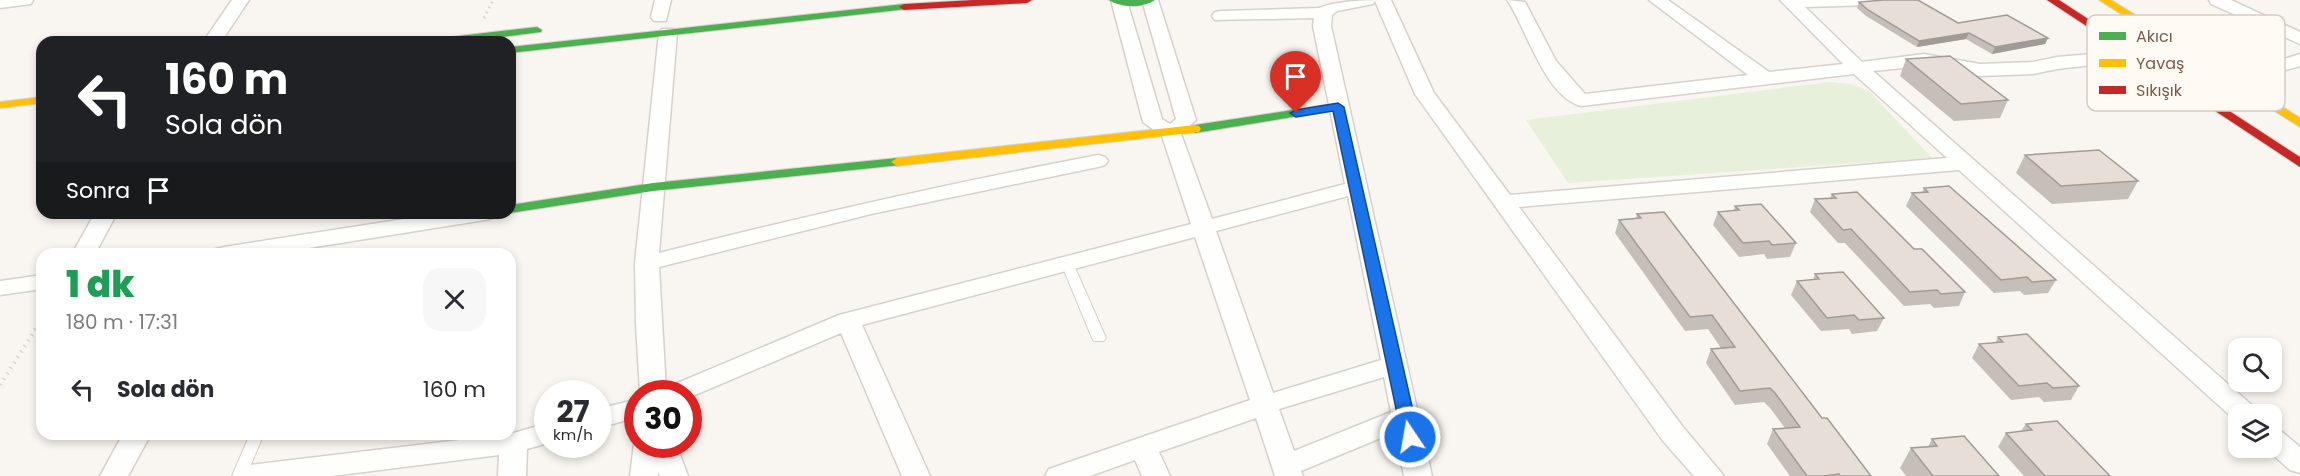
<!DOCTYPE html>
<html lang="tr">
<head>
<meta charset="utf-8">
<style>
	:root { --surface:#fff; --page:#f7f7f7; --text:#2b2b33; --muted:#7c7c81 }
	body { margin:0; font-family:Poppins,sans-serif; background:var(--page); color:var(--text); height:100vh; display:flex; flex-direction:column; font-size:22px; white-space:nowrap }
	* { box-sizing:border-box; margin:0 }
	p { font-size:20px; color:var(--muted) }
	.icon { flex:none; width:33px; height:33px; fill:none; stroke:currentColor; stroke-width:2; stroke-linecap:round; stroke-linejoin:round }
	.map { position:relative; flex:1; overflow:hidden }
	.drawer { position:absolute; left:36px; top:248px; width:480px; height:192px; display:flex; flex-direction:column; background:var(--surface); border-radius:18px; box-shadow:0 3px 9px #0003 }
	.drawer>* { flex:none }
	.hud { position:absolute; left:36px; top:36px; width:480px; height:183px; border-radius:18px; box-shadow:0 3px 9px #0003; background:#202124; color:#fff; overflow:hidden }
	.controls { position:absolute; left:2228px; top:338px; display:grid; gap:12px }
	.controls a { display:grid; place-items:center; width:54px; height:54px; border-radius:12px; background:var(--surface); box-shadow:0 3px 9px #0003; font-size:30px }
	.speed { position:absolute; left:534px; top:380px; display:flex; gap:12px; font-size:30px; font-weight:700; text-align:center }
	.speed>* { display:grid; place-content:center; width:78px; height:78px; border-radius:50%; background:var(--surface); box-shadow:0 3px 9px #0003; line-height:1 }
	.speed small { font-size:15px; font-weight:400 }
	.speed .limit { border:9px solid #d22; background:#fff; color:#111 }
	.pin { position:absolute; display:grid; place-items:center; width:51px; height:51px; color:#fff; margin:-62px -26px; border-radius:50% 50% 50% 0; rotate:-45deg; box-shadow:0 0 6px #0007 }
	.pin .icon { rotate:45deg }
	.me { position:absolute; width:66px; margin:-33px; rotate:348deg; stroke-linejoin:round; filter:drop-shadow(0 0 4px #0008) }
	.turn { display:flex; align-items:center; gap:21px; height:126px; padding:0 30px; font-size:27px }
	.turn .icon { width:78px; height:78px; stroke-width:2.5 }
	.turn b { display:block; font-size:42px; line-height:51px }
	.then { display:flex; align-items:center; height:57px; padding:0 30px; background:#0003; gap:12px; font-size:22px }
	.round { display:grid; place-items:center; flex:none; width:63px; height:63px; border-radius:18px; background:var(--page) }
	.headline { display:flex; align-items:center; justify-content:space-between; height:102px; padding:0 30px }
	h1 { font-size:36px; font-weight:800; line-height:45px; color:#1e9e55 }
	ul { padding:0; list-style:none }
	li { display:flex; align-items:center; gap:18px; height:78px; padding:0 30px }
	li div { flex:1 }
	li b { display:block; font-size:22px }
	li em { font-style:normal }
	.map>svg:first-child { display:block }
	.green { fill:#e7f0db }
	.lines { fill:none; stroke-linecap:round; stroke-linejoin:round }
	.lane-casing { stroke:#d7d1cb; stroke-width:2 }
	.street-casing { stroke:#d7d1cb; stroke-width:3 }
	.fast-casing { stroke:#d9d2cb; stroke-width:2 }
	.slow-casing { stroke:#d9d2cb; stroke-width:2 }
	.jam-casing { stroke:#d9d2cb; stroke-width:2 }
	.path-far1 { stroke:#dcd5d0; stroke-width:3; stroke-dasharray:1.5 4; stroke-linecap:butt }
	.path { stroke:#dcd5d0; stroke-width:4; stroke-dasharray:1.5 5; stroke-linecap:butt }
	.lane { fill:#fefefd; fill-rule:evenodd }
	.street { fill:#fefefd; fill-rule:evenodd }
	.fast { fill:#4caf50; fill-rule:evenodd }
	.slow { fill:#ffc107; fill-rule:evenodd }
	.jam { fill:#c62828; fill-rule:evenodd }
	.wall { fill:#c6bfb9 }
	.shaded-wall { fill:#a19b96 }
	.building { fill:#e6ded7; stroke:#a19b96; stroke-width:1.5 }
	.route { fill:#1a73e8; stroke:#114b97; stroke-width:1.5 }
	.key { fill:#fffaf3; stroke:#d7cbc1; stroke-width:1.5 }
	.key-label { font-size:16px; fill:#7a5c4d }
</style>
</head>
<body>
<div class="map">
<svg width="2300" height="476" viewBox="0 0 2300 476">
	<rect width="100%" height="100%" fill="#f9f5f0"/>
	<path class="green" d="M1829 82 1851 84 1869 91 1932 158 1568 183 1526 120Z"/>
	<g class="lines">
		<defs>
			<path id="lane" d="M1067 259 1073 263 1106 338 1104 341H1094L1092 338 1061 263Z
				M250 434H264L246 476H232Z"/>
			<path id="street" d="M0 0H33L31 4 0 8Z
				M232 0H249L221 42H203Z
				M655 0H671L666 21H654L651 17Z
				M1111 0 1127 1 1162 119 1170 124 1176 119 1142 0H1158L1196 120 1181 134 1212 219 1345 184 1313 26 1314 18 1215 20 1212 16 1215 12 1221 11 1319 8C1339 0 1369 0 1391 0L1434 93 1510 195 1947 158 1854 74 1581 106C1545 97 1526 27 1507 0L1525 2 1556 61 1585 94 1748 75 1649 0H1668L1769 72 1843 64 1780 0H1883L1881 4 1875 5 1805 7 1862 62 1924 54 1980 64 2033 62 2057 57 2138 50 2144 51 2147 55 2144 59 2138 60 2057 69 2033 74 1980 76 1924 66 1873 71 2254 407 2258 414H2238V421H2236L1959 170 1519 207 1683 427 1724 476H1694L1663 441 1415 94 1375 1 1373 4 1337 11 1332 15 1331 26 1432 476H1404L1395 432 1301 471 1303 476H1275L1256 418 1159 452 1170 476H1142L1135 460 1090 476H1045L1049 469 1250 400 1195 237 862 325 930 476H902L841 333 688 398V393H640L636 324 635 263 659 33 662 29H674L677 33 659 253C805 216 951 183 1098 155L1105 157 1108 161 1105 165 1098 167 871 214 659 267 666 390 668 387 839 315 1191 224 1162 136 1143 122ZM1348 196 1381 360 1273 393 1216 231ZM1384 377 1391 412 1294 451 1279 409Z
				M2209 0H2231L2300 32V44L2211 4Z
				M2300 54V66L2282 71 2218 77 2211 75 2209 71 2211 67 2218 65 2281 60Z
				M95 213H117L95 254H72Z
				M443 213H496L493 218 485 220 271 254H213L216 249 224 247Z
				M42 275V289L0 295V281Z
				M638 399V417L598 428V409Z
				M548 423V443L527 449 526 476H498L499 455 332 476H236L240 469 250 465 510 434Z
				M2271 428 2281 431 2300 447V473L2290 470 2264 447H2271Z
				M123 434H151L128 476H100Z
				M638 438V444H676L688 476H660L658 472V476H630L634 444Z"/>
			<path id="fast" d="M1109 0H1155C1143 8 1121 8 1109 0Z
				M904 4 908 5V9L510 53V47Z
				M537 27 542 30 541 32 461 42H428L433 39Z
				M1338 103 1342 105 1344 107 1342 109 1195 133 1189 129 1195 125Z
				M897 158 903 162 901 165 653 191 510 213V205L653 183Z"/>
			<path id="slow" d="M2099 0H2111L2300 118V127Z
				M42 97V103L0 108V102Z
				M1195 125 1199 126 1201 129 1199 132 897 166 891 162 897 158Z"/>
			<path id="jam" d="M973 0H1032L1027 3 904 10 899 7 904 4Z
				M2047 0H2059L2300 157V167Z"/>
		</defs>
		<use href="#lane" class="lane-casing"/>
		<use href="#street" class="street-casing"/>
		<use href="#fast" class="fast-casing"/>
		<use href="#slow" class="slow-casing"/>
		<use href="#jam" class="jam-casing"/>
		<path class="path-far1" d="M484 18 493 0"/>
		<path class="path" d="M0 385 42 319"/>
		<use href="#lane" class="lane"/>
		<use href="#street" class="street"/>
		<use href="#fast" class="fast"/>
		<use href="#slow" class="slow"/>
		<use href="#jam" class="jam"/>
	</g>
	<path class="wall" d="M1859 2 1958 23 2048 38 2045 44 1992 54 1966 39 1917 47 1866 16 1857 8Z
		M1906 59 2008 100 2000 118 1954 121 1900 76Z
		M2025 155 2138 181 2128 199 2052 204 2016 173Z
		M1924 188 2056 280 2048 293 2024 295 2020 291 1994 293 1906 206 1912 193H1922Z
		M1832 194 1914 249 1965 292 1959 306 1934 308 1930 304 1904 306 1845 243H1838L1810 212 1815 199 1830 198Z
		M1735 206 1796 243 1790 257 1767 259 1764 254 1739 257 1713 225 1718 212 1734 210Z
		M1637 214 1822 418 1871 476H1790L1767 444 1773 429 1785 428 1770 408 1764 402 1735 405 1706 363 1711 349 1721 348 1708 329 1685 331 1615 233 1619 220 1636 219Z
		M1815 274 1884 318 1877 331 1852 334 1849 329 1821 331 1791 295 1797 281 1813 280Z
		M1998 337 2079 386 2071 400 2044 402 2039 397 2011 400 1972 358 1979 344 1995 343Z
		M2026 424 2110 476H2024L1998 447 2006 433 2021 431Z
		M1932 439 1999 476H1906L1900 468 1911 448 1928 447Z"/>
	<path class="shaded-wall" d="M1969 33 1966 39 1917 47 1919 41Z
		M2048 38 2045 44 1992 54 1995 47Z"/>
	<path class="building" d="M1884 0H1918L1958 23 2007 15 2048 38 1995 47 1969 33 1919 41 1868 10 1859 2Z
		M1950 56 2008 100 1961 104 1906 59Z
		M2099 150 2138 181 2061 186 2025 155Z
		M1949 186 2056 280 2032 282 2027 277 2001 280 1912 193 1928 192 1924 188Z
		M1857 192 1914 249H1922L1965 292 1941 294 1937 290 1910 292 1851 229 1843 230 1815 199 1836 198 1832 194Z
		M1761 204 1796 243 1772 245 1769 241 1743 243 1718 212 1739 210 1735 206Z
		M1664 212 1822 418H1827L1871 476H1840L1839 474 1824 476H1807L1773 429 1800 427 1775 393 1770 388 1740 391 1711 349 1735 347 1712 315 1690 317 1619 220 1641 218 1637 214Z
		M1843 272 1884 318 1859 320 1854 315 1827 318 1797 281 1819 279 1815 274Z
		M2027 334 2079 386 2053 388 2047 383 2019 386 1979 344 2003 342 1998 337Z
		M2057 421 2110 476H2045L2006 433 2032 430 2026 424Z
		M1964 436 1999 476H1933L1911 448 1937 446 1932 439Z"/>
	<path class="route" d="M1338 103 1344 107 1419 437 1416 441H1404L1402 437 1333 111 1296 117 1290 113 1296 110Z"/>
	<rect x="2087" y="15" width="198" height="96" rx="9" class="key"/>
	<rect x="2099" y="32" width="27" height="8" fill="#4caf50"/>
	<rect x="2099" y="59" width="27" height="8" fill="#ffc107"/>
	<rect x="2099" y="86" width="27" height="8" fill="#c62828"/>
	<g class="key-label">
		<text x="2136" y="42">Akıcı</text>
		<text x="2136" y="69">Yavaş</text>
		<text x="2136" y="96">Sıkışık</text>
	</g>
</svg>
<div class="controls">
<a><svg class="icon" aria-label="search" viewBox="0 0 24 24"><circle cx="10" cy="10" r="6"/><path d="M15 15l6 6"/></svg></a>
<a><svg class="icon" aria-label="layers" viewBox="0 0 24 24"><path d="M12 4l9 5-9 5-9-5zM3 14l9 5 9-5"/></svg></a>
</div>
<div class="speed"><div>27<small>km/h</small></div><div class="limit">30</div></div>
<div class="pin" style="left:1296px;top:113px;background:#d93025"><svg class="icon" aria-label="arrive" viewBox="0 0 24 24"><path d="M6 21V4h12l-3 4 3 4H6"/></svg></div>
<svg class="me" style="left:1410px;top:437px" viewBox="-20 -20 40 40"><circle r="17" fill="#1a73e8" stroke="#fff" stroke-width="3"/><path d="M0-11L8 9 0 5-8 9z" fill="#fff"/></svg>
<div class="hud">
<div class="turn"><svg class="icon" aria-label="left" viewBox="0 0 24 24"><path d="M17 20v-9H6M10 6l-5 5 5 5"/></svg><div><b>160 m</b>Sola dön</div></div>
<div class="then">Sonra<svg class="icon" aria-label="arrive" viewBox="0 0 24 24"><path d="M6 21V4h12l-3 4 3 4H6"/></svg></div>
</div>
<section class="drawer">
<div class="headline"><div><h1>1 dk</h1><p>180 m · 17:31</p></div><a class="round"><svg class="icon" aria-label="close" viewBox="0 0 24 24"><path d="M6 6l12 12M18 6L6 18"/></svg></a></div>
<ul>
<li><svg class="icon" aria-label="left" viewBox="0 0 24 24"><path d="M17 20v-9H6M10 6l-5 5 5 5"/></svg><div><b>Sola dön</b></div><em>160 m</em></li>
</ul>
</section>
</div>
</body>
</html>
